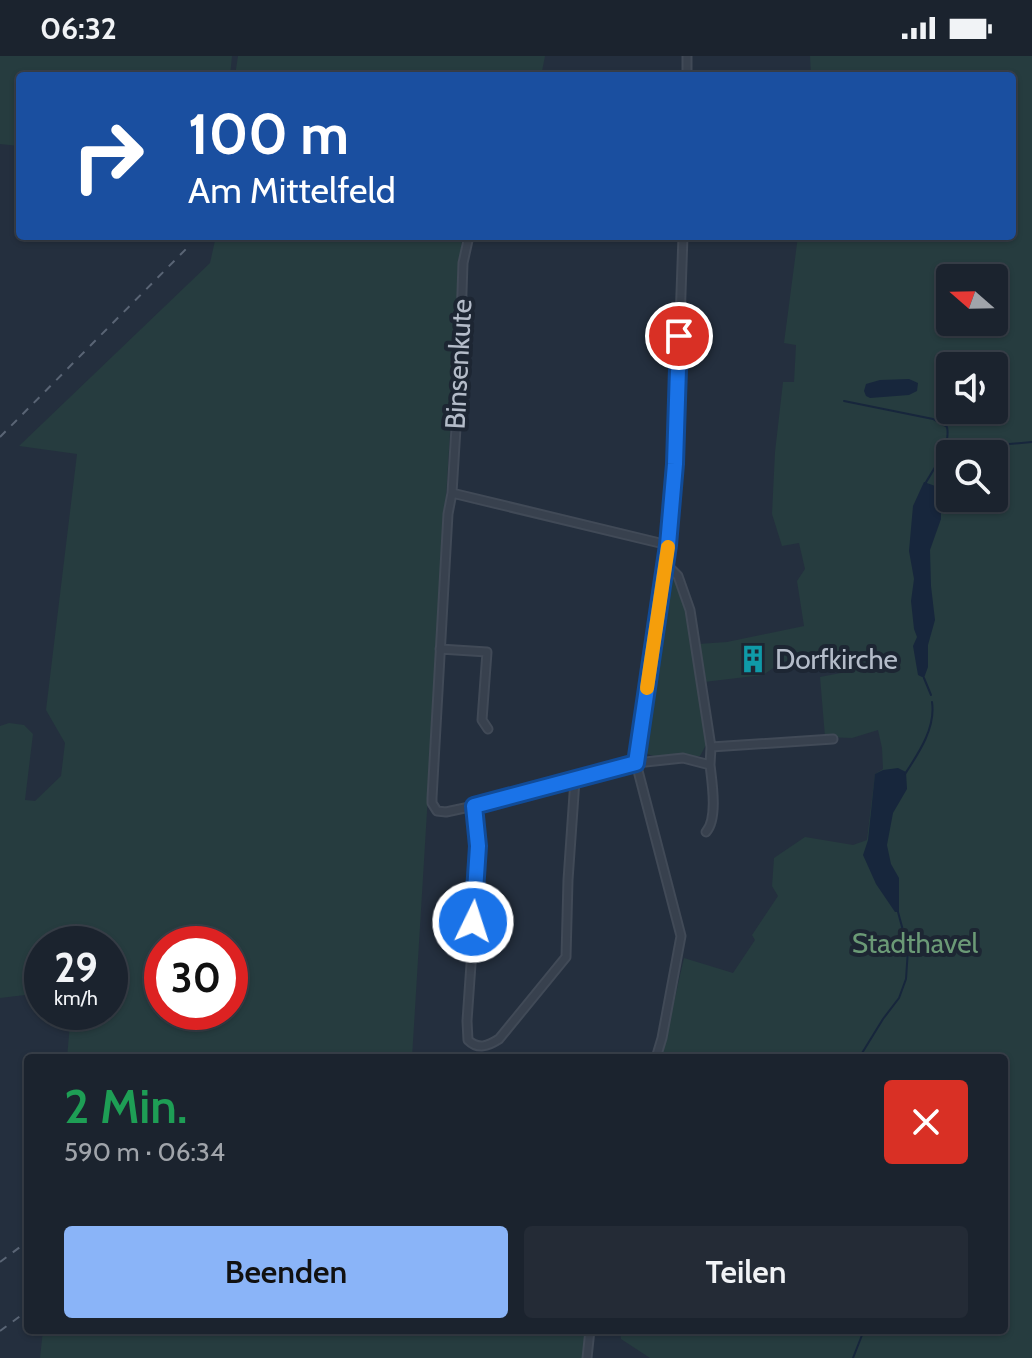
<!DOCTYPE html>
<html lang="de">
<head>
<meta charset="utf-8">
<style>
	:root { --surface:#1b232e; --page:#242b36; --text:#f1f3f6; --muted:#a0a4aa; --line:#39404a; --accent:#8ab4f8 }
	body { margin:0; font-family:Cabin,sans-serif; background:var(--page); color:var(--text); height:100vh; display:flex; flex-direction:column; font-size:30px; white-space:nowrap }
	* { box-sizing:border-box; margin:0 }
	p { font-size:26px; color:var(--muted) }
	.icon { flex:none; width:44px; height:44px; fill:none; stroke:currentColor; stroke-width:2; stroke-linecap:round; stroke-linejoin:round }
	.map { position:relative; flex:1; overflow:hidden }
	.side { position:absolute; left:24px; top:998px; width:984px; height:280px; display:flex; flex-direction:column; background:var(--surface); border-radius:8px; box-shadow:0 2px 6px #0004,0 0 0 2px var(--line) }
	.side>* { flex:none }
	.hud { position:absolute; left:16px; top:16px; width:1000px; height:168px; border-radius:8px; box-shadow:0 2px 6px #0004,0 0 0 2px var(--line); background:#1a4fa0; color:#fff; overflow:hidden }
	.needle { width:52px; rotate:290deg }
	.fabs { position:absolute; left:936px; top:208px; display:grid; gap:16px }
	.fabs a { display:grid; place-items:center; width:72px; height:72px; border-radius:8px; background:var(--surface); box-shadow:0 2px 6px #0004,0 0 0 2px var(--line); font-size:40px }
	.speed { position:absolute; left:24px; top:870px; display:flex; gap:16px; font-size:40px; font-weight:700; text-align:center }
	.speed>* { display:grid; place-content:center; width:104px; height:104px; border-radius:50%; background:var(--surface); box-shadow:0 2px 6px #0004,0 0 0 2px var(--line); line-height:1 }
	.speed small { font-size:20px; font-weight:400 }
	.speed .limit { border:12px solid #d22; background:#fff; color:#111 }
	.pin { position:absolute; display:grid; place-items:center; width:68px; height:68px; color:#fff; margin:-34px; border:4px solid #fff; border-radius:50%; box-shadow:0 2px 8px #0007 }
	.me { position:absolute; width:88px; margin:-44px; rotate:4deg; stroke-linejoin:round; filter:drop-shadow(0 0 6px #0008) }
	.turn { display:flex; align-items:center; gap:28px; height:168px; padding:0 40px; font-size:36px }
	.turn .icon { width:104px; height:104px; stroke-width:2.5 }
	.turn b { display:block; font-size:56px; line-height:68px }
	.round { display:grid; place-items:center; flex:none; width:84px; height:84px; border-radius:8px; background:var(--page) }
	.overview { display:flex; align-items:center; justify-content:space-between; height:136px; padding:0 40px }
	h1 { font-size:48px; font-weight:600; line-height:60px; color:#1e9e55 }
	.action { display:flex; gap:16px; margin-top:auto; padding:16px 40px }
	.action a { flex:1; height:92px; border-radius:8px; background:var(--accent); color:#111; font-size:32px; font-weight:600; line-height:92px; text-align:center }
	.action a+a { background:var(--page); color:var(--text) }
	.status { display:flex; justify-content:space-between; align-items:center; height:56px; padding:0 40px; background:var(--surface); direction:ltr }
	.status svg { height:22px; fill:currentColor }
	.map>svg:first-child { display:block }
	.green { fill:#263c3f; fill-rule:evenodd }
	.water { fill:#17263c }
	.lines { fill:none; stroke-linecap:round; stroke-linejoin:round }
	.stream { stroke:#17263c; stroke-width:2 }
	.minor-casing { stroke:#414a57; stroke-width:11 }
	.minor { stroke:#38414e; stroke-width:7 }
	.rail { stroke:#5a6575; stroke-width:2; stroke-dasharray:8 8; stroke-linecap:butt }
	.route-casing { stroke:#114b97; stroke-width:20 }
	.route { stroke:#1a73e8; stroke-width:14 }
	.slow { stroke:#f59e0b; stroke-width:14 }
	.labels { text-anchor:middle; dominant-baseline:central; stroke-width:8; stroke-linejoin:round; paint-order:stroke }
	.street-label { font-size:28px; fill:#b4bcc9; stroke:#1d2633 }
	.poi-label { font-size:28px; fill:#b4bcc9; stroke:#1d2633; text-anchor:start }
	.park-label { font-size:28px; fill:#6b9a76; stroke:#1d2633 }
</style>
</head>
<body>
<div class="status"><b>06:32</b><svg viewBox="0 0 49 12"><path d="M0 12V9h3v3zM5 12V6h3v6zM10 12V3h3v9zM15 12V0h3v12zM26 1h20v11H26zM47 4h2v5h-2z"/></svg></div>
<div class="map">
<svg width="1032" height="1302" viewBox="0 0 1032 1302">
	<rect width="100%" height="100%" fill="#242f3e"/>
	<path class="green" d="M0 0H232L230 20H20V90L0 88Z
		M238 0H545L541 20H235Z
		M810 0H1032V1302H650L621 1283 620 1275 1004 1274V1002H661L684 902 733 917 755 884 752 879 778 840 772 830 774 802 805 781 853 789 867 784 875 718 883 713 882 692 878 674 852 682 825 681 820 621 846 616 842 595 782 606 763 619 704 626 698 588 727 586 804 570 797 525 805 513 799 487 782 490 772 458 775 396 783 326H794L796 289 784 287 798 180H1012V20H811ZM950 222H994V266H950ZM950 310H994V354H950ZM950 398H994V442H950Z
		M216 180H462L412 1002H67L71 956H110V888H42V937L0 942V670L9 667 24 669 33 678 25 744 35 745 61 720 65 687 46 654 77 398 19 390 210 207ZM162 888H230V956H162Z
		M668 519 676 523 687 553 708 685 700 700C684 699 659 705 646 697Z
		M43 1274H586L583 1302H40Z"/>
	<path class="water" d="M909 323 918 327 917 335 909 339 870 342 866 340 864 335 866 328 880 324Z
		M924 426 938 431 946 437 941 453V463L930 494 931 530 935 564 928 589V611L924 622 918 619 913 590 917 581 914 573 911 545 914 523 909 495 913 450Z
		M898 712 906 716 907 733 893 757 887 789 891 808 899 822V856H895L876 828 863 799 868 784 875 718 883 714Z"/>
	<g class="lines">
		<path class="stream" d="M844 345 933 363 947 371C951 390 934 412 925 428
			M993 398 1009 388 1032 386
			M924 622 931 639
			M905 718C918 698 936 672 932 646
			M859 1002 883 963 899 942 906 923 908 893 898 856
			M853 1302 864 1274"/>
		<defs>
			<path id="minor" d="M687 20V0
				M469 180 463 207 459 323 452 437 448 458 432 742V747L437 755 446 756 474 750 636 707 683 702 710 709 711 691 690 554 678 520 665 507
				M452 437 668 489
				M440 593 487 596 482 664 488 673
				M711 691 833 683
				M474 750 478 809 467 965 468 984C478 994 488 990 499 983L566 901 568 824 575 724
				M706 776C718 763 712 726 710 709
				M656 1002 662 982 681 880 636 707 668 489 675 408 683 180
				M587 1302 590 1274"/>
		</defs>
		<use href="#minor" class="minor-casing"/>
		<use href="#minor" class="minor"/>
		<path class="rail" d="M0 381 187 192
			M0 1206 24 1188
			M0 1275 27 1255"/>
	</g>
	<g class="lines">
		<defs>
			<path id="route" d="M473 866 478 790 474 750 636 707 668 489 675 408 679 280"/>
		</defs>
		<use href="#route" class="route-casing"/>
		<use href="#route" class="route"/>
		<path class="slow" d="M647 632 668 491"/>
	</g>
	<defs>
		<symbol id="building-bare" viewBox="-9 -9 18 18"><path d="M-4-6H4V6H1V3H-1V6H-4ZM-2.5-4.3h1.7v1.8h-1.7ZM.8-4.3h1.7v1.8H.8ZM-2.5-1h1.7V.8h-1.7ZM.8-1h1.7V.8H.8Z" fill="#0f9aa8" stroke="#1d2633" stroke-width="2.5" paint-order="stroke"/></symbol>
	</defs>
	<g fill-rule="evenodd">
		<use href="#building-bare" x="733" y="583" width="40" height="40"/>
	</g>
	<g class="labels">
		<g class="street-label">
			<text transform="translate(458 308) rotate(-87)">Binsenkute</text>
		</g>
		<g class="poi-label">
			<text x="775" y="603">Dorfkirche</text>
		</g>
		<g class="park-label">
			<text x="915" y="887">Stadthavel</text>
		</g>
	</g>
</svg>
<div class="fabs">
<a><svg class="needle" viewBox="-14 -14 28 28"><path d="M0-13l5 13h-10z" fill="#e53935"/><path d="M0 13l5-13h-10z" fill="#a0a4aa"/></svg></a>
<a><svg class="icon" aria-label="sound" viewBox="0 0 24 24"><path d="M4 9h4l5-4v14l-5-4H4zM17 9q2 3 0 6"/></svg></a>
<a><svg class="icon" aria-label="search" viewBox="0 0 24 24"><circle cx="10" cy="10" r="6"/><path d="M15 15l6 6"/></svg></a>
</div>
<div class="speed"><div>29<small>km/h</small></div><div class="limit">30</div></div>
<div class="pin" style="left:679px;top:280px;background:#d93025"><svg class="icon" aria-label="arrive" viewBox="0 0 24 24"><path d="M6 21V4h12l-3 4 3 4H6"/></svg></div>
<svg class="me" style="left:473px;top:866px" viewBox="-20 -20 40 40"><circle r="17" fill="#1a73e8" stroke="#fff" stroke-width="3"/><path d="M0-11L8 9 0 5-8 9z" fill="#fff"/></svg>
<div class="hud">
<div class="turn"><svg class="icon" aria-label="right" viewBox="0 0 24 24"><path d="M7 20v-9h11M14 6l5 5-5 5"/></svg><div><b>100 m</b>Am Mittelfeld</div></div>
</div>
<section class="side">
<div class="overview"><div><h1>2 Min.</h1><p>590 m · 06:34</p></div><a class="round" style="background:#d93025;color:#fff"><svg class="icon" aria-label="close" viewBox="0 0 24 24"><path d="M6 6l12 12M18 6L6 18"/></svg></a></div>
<div class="action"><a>Beenden</a><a>Teilen</a></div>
</section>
</div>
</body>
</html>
